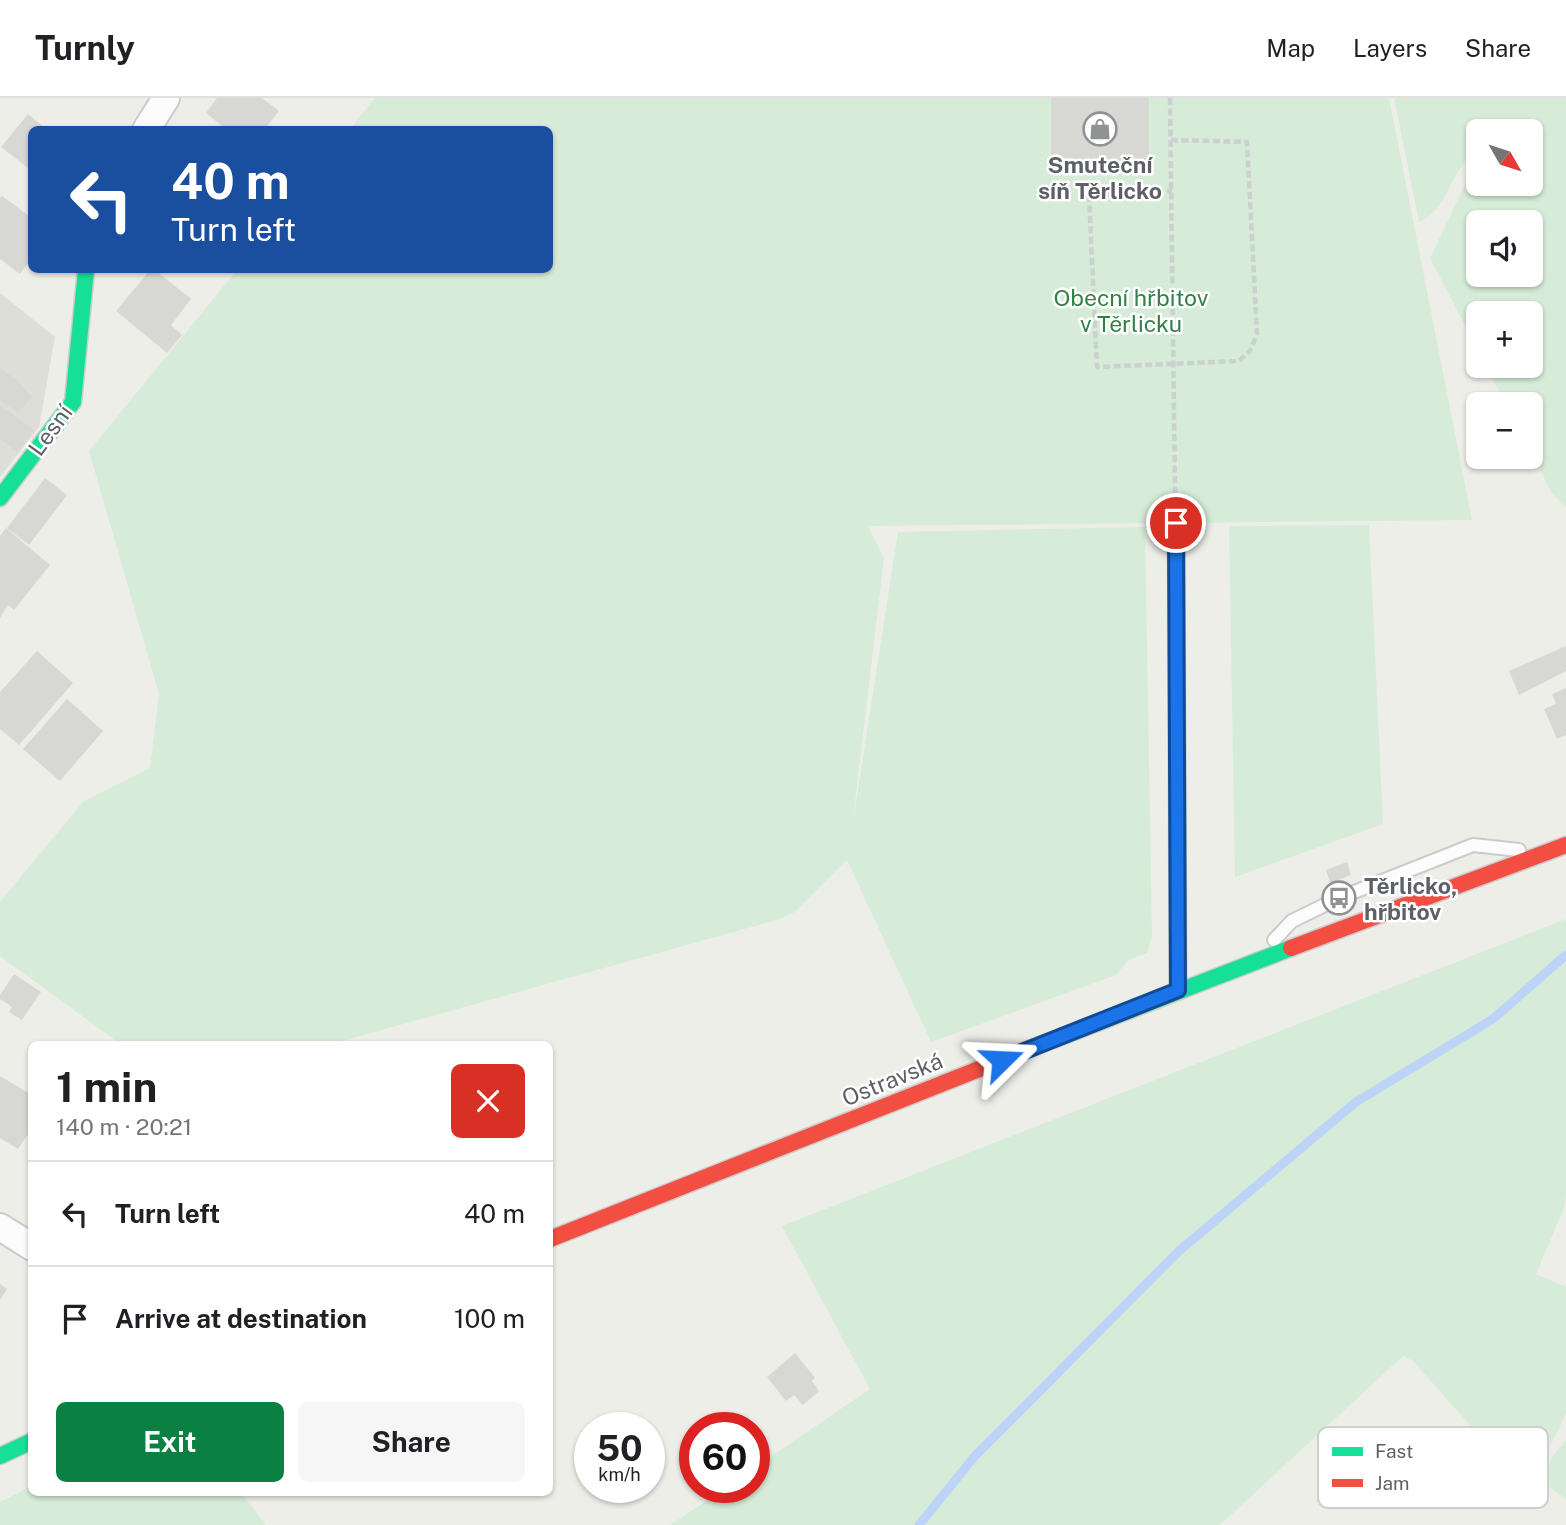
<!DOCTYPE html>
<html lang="en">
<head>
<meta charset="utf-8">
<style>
	:root { --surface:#fff; --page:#f6f6f6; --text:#202124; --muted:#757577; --line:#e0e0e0; --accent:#0b8043 }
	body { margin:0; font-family:"Public Sans",sans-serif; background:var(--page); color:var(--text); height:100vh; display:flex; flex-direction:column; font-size:26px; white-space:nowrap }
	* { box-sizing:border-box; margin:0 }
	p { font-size:23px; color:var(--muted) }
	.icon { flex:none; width:38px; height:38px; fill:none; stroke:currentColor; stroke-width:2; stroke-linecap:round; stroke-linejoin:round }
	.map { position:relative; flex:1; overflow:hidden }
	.side { position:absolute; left:28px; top:943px; width:525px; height:455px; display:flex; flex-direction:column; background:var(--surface); border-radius:10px; box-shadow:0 2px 5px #0004 }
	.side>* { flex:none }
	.banner { position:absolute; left:28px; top:28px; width:525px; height:147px; border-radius:10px; box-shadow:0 2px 5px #0004; background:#1a4fa0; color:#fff; overflow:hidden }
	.needle { width:46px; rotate:129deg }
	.buttons { position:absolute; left:1466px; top:21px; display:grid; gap:14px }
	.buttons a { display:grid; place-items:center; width:77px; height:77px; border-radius:10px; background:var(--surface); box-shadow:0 2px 5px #0004; font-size:35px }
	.speed { position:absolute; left:574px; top:1314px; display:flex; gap:14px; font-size:35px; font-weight:700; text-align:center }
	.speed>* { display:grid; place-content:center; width:91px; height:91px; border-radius:50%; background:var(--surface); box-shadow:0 2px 5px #0004; line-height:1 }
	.speed small { font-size:18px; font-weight:400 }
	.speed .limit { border:10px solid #d22; background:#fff; color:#111 }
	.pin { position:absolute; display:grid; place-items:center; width:60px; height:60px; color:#fff; margin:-30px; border:4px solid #fff; border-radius:50%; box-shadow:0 2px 7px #0007 }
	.me { position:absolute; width:77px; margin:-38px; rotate:69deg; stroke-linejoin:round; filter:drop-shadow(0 0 5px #0008) }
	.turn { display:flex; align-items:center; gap:24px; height:147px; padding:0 28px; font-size:32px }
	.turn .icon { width:91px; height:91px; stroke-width:2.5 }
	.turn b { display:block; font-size:49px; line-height:60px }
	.round { display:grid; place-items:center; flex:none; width:74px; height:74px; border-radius:10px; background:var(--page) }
	.overview { display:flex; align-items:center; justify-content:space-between; height:119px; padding:0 28px }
	h1 { font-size:42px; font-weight:700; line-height:52px }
	.cta { display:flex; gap:14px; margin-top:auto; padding:14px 28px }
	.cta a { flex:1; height:80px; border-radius:10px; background:var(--accent); color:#fff; font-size:28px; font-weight:700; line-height:80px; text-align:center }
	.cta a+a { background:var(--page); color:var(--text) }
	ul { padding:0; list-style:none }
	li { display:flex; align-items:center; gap:21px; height:105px; padding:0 28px; border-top:2px solid var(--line) }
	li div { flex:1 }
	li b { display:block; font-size:26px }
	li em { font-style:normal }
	header { display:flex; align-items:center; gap:42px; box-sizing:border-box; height:98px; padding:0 35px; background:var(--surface); border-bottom:2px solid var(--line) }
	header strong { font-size:33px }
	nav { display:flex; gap:38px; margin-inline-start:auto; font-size:24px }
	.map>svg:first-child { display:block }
	.industrial { fill:#deded9 }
	.green { fill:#d6ebd8; fill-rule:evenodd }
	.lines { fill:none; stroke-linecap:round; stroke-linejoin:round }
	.stream { stroke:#bdd3f8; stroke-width:9 }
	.building { fill:#d7d7d4 }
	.lane-casing { stroke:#cbcbcb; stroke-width:16 }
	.street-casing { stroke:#cbcbcb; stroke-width:30 }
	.fast-casing { stroke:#ccc; stroke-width:19 }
	.jam-casing { stroke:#ccc; stroke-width:19 }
	.path { stroke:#ccd0ce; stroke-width:4.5; stroke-dasharray:7 3.5; stroke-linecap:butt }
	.lane { stroke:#fcfcfc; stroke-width:12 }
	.street { stroke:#fcfcfc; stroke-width:26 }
	.fast { stroke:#16e098; stroke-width:16 }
	.jam { stroke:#f24e42; stroke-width:16 }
	.route-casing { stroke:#114b97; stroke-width:18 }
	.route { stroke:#1a73e8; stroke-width:12 }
	.labels { text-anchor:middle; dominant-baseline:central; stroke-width:5; stroke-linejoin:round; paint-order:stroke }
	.poi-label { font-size:23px; font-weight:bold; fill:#5e6067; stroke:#fff }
	.park-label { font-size:23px; fill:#328147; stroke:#fff }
	.street-label { font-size:23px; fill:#5e6067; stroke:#fff }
	.key { fill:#fff; stroke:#cfcfd1; stroke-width:2 }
	.key-label { font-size:19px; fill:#5e6067 }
</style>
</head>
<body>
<header>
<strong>Turnly</strong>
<nav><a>Map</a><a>Layers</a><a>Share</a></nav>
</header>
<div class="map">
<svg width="1566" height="1427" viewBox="0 0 1566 1427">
	<rect width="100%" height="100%" fill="#eeeee9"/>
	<path class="industrial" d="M0 195 55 239 39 329 0 379Z"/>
	<path class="green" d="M375 0H1389L1472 422 868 428 884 460 852 730 898 434 1145 429 1152 838 1147 855 1128 862 1116 877 931 944 847 762 795 814 780 821 328 947H122L0 858V804L84 703 150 670 159 596 89 353 237 172H550V32L350 31Z
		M1394 0H1566V410L1552 395 1531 355V306H1506L1486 268H1531V215H1479V254L1430 160 1479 57V86H1531V33H1479V49C1473 55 1467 59 1463 66 1449 85 1442 115 1419 124ZM1531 124V177H1479V124Z
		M1369 427 1383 726 1235 779 1229 428Z
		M1566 821V1099L1564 1110 1536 1176 1566 1189V1315C1557 1340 1540 1365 1520 1383L1413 1263 1403 1258 1220 1427H670L726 1390H754V1370L870 1291 782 1128Z
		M1566 1342V1401L1536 1379Z
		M31 1388 32 1395H241L266 1427H0V1404Z"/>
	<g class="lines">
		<path class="stream" d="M919 1427 975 1358 1179 1153 1356 1004 1493 921 1566 857"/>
	</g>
	<path class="building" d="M217 0H262L279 13 264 32H227L206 15Z
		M1051 0H1149V62L1080 64V74L1051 73Z
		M28 16 47 32H32V73L1 49Z
		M2 98 32 120V160L20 176 0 161V100Z
		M150 172H155L191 201 171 227 182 237 167 255 116 213Z
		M0 270 18 283 32 299 18 315 0 302Z
		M0 307 34 332 17 354 0 341Z
		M45 380 67 397 29 447 7 430Z
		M6 430 50 467 14 512 8 507 0 520V438Z
		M1566 548V573L1519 597 1509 573Z
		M37 553 73 585 19 647 0 631V594Z
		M1566 590V637L1557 641 1544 611 1556 606 1552 596Z
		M67 601 103 633 60 683 23 651Z
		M1347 764 1351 777 1330 785 1326 772Z
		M14 876 41 894 22 922 9 914 12 909 0 901V897Z
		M0 978 32 997V1030L18 1051 0 1040Z
		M0 1186 7 1191 0 1202Z
		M795 1255 815 1280 812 1283 819 1293 803 1307 794 1297 786 1303 767 1279Z"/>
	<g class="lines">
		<defs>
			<path id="lane" d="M1274 842 1292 823 1339 800 1473 747 1519 752"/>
			<path id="street" d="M146 32 166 0
				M0 1129 32 1149"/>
			<path id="fast" d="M0 400 73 304 86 172
				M1032 950 1291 850
				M0 1358 32 1343"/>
			<path id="jam" d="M1176 425 1178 892
				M1291 850 1566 747
				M550 1141 1032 950"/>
		</defs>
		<use href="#lane" class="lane-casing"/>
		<use href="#street" class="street-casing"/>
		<use href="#fast" class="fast-casing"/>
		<use href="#jam" class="jam-casing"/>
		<path class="path" d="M1170 0 1175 395
			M1171 42 1247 44 1257 236 1250 253 1239 263 1097 269 1089 98 1172 93"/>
		<use href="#lane" class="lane"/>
		<use href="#street" class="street"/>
		<use href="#fast" class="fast"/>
		<use href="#jam" class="jam"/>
	</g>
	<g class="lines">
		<defs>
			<path id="route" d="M1002 962 1178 892 1176 425"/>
		</defs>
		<use href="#route" class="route-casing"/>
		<use href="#route" class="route"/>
	</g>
	<defs>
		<symbol id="shop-ring" viewBox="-11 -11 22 22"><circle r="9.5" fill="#fff" stroke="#909294" stroke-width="1.5"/><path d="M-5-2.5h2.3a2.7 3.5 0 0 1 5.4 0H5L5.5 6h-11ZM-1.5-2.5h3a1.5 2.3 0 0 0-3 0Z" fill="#909294"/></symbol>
		<symbol id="bus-ring" viewBox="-11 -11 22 22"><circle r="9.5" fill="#fff" stroke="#909294" stroke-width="1.5"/><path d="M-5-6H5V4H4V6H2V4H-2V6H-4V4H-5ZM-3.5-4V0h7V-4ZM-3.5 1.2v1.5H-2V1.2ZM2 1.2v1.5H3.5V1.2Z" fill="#909294"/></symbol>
	</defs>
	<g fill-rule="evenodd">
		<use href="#shop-ring" x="1081" y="12" width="38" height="38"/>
		<use href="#bus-ring" x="1320" y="781" width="38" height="38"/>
	</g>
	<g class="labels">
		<g class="poi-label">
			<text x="1100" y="66">Smuteční<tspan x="1100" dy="26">síň Těrlicko</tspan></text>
			<text x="1364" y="787" text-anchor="start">Těrlicko,<tspan x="1364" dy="26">hřbitov</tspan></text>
		</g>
		<g class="park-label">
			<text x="1131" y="199">Obecní hřbitov<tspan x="1131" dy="26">v Těrlicku</tspan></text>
		</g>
		<g class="street-label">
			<text transform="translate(50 332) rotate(-54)">Lesní</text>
			<text transform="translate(892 981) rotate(-22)">Ostravská</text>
		</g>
	</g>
	<rect x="1318" y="1329" width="230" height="81" rx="10" class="key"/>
	<rect x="1332" y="1349" width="31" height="9" fill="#16e098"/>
	<rect x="1332" y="1381" width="31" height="8" fill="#f24e42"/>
	<g class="key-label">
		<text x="1375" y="1360">Fast</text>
		<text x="1375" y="1392">Jam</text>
	</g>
</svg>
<div class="buttons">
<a><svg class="needle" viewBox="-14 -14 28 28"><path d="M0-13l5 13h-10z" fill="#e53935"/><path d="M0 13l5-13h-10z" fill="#757577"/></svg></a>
<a><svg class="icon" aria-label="sound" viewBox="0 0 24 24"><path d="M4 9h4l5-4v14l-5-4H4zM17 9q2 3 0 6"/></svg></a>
<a>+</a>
<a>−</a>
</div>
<div class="speed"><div>50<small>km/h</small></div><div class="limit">60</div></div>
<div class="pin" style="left:1176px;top:425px;background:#d93025"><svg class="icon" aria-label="arrive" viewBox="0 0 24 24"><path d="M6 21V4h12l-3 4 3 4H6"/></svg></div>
<svg class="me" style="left:1002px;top:962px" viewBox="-20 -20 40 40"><path d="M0-17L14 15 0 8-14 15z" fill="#1a73e8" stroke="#fff" stroke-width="4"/></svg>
<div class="banner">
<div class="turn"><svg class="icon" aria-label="left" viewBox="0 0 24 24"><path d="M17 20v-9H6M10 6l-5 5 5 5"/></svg><div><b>40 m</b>Turn left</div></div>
</div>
<section class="side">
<div class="overview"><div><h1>1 min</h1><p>140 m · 20:21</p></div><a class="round" style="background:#d93025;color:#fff"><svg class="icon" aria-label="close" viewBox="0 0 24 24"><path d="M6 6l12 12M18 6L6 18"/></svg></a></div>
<ul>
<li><svg class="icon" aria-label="left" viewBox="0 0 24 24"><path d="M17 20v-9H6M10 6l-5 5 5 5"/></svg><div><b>Turn left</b></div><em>40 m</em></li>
<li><svg class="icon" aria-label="arrive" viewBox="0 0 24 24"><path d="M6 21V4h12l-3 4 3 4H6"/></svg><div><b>Arrive at destination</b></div><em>100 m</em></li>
</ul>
<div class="cta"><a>Exit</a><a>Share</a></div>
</section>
</div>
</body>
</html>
